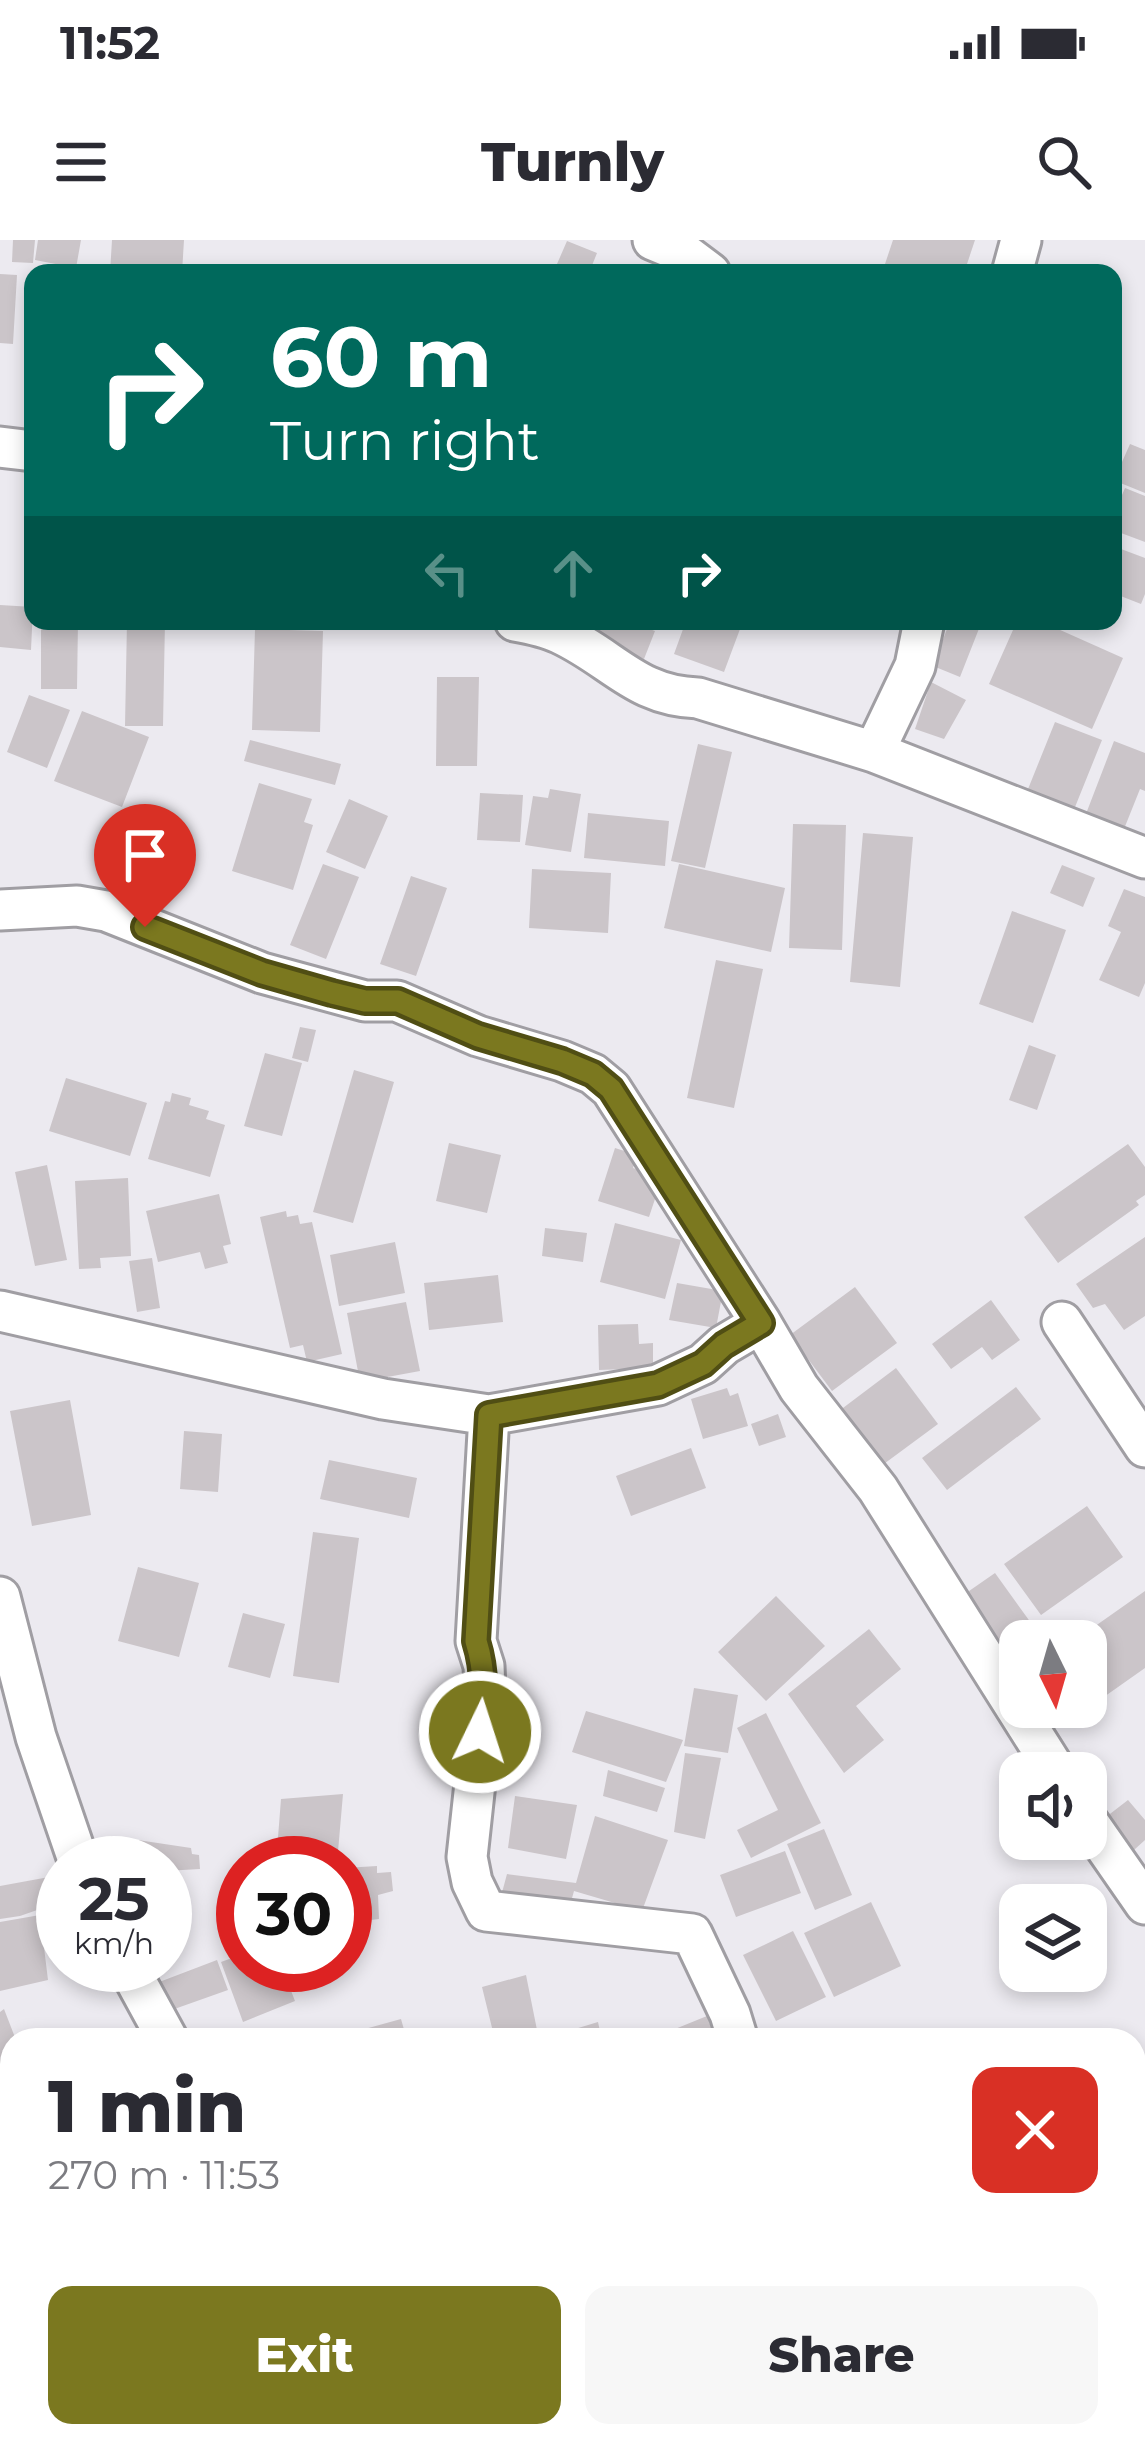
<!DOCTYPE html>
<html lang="en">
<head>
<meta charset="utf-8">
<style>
	:root { --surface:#fff; --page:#f7f7f7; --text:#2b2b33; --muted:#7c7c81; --accent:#7b781f }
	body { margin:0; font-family:Montserrat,sans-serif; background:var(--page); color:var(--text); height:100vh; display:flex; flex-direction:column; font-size:45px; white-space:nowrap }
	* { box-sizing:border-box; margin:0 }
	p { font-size:39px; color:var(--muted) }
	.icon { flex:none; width:66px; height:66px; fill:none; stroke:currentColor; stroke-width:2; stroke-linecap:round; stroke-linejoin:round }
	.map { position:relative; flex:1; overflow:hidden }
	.details { position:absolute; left:0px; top:1788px; width:1146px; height:420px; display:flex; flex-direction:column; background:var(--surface); border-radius:36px 36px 0 0; box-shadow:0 6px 18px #0003 }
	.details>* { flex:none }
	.banner { position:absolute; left:24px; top:24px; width:1098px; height:366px; border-radius:24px; box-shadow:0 6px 18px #0003; background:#00695c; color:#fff; overflow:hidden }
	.needle { width:78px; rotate:175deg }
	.buttons { position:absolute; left:999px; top:1380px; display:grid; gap:24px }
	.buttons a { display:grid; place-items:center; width:108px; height:108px; border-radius:24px; background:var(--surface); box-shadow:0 6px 18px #0003; font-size:60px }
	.speed { position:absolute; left:36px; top:1596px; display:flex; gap:24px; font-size:60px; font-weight:700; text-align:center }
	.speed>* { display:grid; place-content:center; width:156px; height:156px; border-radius:50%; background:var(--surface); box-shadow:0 6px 18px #0003; line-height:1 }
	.speed small { font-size:30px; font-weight:400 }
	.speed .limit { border:18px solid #d22; background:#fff; color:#111 }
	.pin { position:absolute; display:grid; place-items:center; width:102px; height:102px; color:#fff; margin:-123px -51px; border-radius:50% 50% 50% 0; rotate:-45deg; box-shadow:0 0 12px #0007 }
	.pin .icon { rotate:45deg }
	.me { position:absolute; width:132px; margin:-66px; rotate:4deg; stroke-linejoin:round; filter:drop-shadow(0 0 9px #0008) }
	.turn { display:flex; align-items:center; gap:42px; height:252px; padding:0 48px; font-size:54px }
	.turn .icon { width:156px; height:156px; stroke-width:2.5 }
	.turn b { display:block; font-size:84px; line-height:102px }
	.lanes { display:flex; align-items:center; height:114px; padding:0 48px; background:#0003; justify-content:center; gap:60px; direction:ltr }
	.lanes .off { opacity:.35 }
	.round { display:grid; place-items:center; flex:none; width:126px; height:126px; border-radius:24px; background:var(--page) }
	.overview { display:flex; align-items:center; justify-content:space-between; height:204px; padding:0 48px }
	h1 { font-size:72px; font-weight:800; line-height:90px }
	.button { display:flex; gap:24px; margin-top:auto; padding:24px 48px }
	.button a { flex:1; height:138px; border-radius:24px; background:var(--accent); color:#fff; font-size:48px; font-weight:800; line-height:138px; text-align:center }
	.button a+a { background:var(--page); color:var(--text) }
	.status { display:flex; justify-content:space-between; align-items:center; height:84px; padding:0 60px; background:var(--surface); direction:ltr }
	.status svg { height:33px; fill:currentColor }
	header { display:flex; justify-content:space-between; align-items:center; height:156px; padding:0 48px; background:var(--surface); font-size:54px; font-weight:800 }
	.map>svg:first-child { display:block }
	.building { fill:#cbc5c9 }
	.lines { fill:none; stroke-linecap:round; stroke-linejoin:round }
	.street-casing { stroke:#a09ea3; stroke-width:45 }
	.street { stroke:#fff; stroke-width:39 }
	.route-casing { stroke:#504e14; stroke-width:30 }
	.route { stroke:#7b781f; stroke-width:21 }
</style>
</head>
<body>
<div class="status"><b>11:52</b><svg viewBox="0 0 49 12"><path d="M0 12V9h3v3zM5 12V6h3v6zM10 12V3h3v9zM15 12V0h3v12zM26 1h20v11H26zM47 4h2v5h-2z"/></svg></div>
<header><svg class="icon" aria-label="menu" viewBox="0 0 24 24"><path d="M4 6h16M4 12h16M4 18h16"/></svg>Turnly<svg class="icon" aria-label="search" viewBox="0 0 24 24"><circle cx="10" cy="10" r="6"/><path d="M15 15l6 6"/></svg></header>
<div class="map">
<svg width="1145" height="2208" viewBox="0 0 1145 2208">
	<rect width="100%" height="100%" fill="#eceaf0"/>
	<path class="building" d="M13 0H35L33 23 12 22Z
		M38 0H81L76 28 35 20Z
		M112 0H184L182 33H110Z
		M893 0H975L964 33H882Z
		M567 1 597 13 589 33H578L557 24Z
		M0 34 17 35 13 104 0 103Z
		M1130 204 1145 210V253L1113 240 1118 220 1122 222Z
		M1125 248 1145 256V302L1113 290V276Z
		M1113 306 1145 318V354L1141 364 1113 353Z
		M0 365 33 367 31 410 0 407Z
		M41 381H78L77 449H41Z
		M127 381H165L163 486H125Z
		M595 381H628L655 391 644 419 589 397Z
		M686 381H743L724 432 674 414Z
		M950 381H982L960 437 933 426Z
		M1017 381H1040L1123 418 1092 489 989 444Z
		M255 389 323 391 320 492 252 490Z
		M437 437H479L477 526H436Z
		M931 442 966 460 944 499 915 489Z
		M29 455 70 470 47 528 7 512Z
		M82 471 149 497 122 567 54 541Z
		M1055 482 1102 500 1071 577 1024 559Z
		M250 500 341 524 335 545 244 521Z
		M1114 501 1145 513V551L1140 549 1122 594 1084 579Z
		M698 504 732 512 705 628 671 621Z
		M259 543 312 559 304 582 313 585 293 650 232 631Z
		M550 549 581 554 571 612 525 605 533 556 548 558Z
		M480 553 523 555 520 602 477 600Z
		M349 559 388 576 365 629 326 612Z
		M588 573 669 581 665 626 584 618Z
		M793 584 846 585 842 710 789 708Z
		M863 593 913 597 900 747 850 742Z
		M323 624 359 637 326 719 290 705Z
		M679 624 785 648 771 712 664 688Z
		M1062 625 1095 638 1083 667 1050 653Z
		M532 629 611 633 608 693 529 688Z
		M411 636 447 648 416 736 380 724Z
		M1124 649 1145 657V743L1139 757 1099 740 1121 692 1108 686Z
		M1012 671 1066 690 1033 783 979 764Z
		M716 720 763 729 734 868 687 858Z
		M300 787 316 790 308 822 292 818Z
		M1029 805 1056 815 1037 870 1009 860Z
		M265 813 302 823 282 896 244 886Z
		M354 830 394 842 353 983 313 972Z
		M66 838 147 863 130 916 49 891Z
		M172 853 191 858 189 865 209 871 206 879 225 885 210 937 148 919 165 861 170 862Z
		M449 903 501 915 487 973 436 961Z
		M1128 904 1145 927V955L1136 961 1139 965 1058 1023 1024 977Z
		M615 908 637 915 633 928 662 938 649 977 598 961Z
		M47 925 67 1020 35 1026 15 932Z
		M128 938 131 1016 100 1018 101 1028 79 1029 75 941Z
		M219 954 231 1004 223 1006 228 1023 205 1029 200 1012 158 1022 146 971Z
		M286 971 287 977 298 975 300 984 312 982 342 1114 307 1122 303 1105 290 1108 260 977Z
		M615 983 681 1000 665 1059 600 1042Z
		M545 988 587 993 583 1022 542 1016Z
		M1145 997V1076L1124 1090 1105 1064 1093 1068 1076 1044Z
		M395 1002 405 1053 339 1066 330 1015Z
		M152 1018 160 1068 137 1072 129 1021Z
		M498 1035 503 1082 429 1090 424 1043Z
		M677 1043 723 1051 716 1088 669 1080Z
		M855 1047 897 1103 832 1151 790 1095Z
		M991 1060 1020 1100 992 1120 982 1107 951 1129 932 1104Z
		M406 1062 420 1131 360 1142 347 1073Z
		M638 1084 639 1104 653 1103V1128L599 1130 598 1085Z
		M896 1128 938 1184 873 1232 831 1177Z
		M1016 1147 1041 1179 947 1250 922 1218Z
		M727 1148 730 1156 738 1153 748 1186 703 1199 691 1159Z
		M70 1160 91 1275 32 1286 10 1171Z
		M778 1174 786 1197 759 1206 751 1184Z
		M184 1191 222 1194 218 1252 180 1249Z
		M691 1208 706 1248 631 1276 616 1236Z
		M329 1220 417 1238 409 1278 320 1259Z
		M1087 1266 1123 1317 1041 1375 1004 1324Z
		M313 1292 359 1298 339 1443 293 1436Z
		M138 1327 199 1343 179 1417 118 1401Z
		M995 1333 1044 1401H1020V1443L959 1358Z
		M1145 1351V1428L1101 1459 1086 1438V1401H1074Z
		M776 1356 825 1406 766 1461 718 1412Z
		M243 1373 285 1384 270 1438 228 1427Z
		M869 1389 901 1429 856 1466 884 1500 844 1533 788 1454Z
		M694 1448 738 1455 728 1513 684 1506Z
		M1038 1467H1084L1053 1489Z
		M586 1471 683 1500 666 1542 572 1512Z
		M766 1473 821 1583 751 1618 737 1590 778 1570 737 1488Z
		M685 1513 721 1518 705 1599 674 1592Z
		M608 1530 665 1548 657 1572 603 1556Z
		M343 1554 337 1623H276L281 1559Z
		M515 1556 577 1565 566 1619 508 1608Z
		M1128 1560 1145 1580V1600L1134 1610 1106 1577Z
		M595 1576 668 1600 642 1671 574 1651 569 1669 500 1660 507 1634 576 1643Z
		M824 1589 852 1655 815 1670 787 1604Z
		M111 1596 191 1608 192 1614 199 1615 200 1629 165 1631V1623H111Z
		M785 1611 801 1653 736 1677 720 1635Z
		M377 1626V1633L391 1632 393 1651 378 1655 379 1679 345 1683V1628Z
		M60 1635 63 1661 20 1676 0 1679V1646Z
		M871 1662 901 1726 834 1757 804 1693Z
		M40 1675 48 1740 0 1751V1682Z
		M793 1691 826 1757 776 1781 743 1715Z
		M243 1714V1725H281L295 1761 243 1782 221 1722Z
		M217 1720 228 1750 166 1772 154 1744Z
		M526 1735 539 1800H495L482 1747Z
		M4 1769 16 1800H12V1834L0 1840V1772Z
		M707 1776 716 1800H648Z
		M401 1779 407 1800H356L354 1792Z
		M598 1782 602 1800H542V1799Z
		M12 1839V1878L5 1880 0 1871V1845Z
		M12 2186V2196H32L35 2208H0V2191Z
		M228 2196H293L301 2208H230L223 2198Z
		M683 2196H725L734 2208H691Z"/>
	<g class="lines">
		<defs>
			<path id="street" d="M653 0 682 12 710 33
				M1012 33 1021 0
				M0 207 33 211
				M515 381C532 384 547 387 561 394 614 419 636 456 698 458L874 512 1145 618
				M874 512 915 426 924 381
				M0 670 77 666 106 671 262 733 365 761H397L478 796 562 821 593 834 611 849 761 1083 799 1148 878 1249 1057 1533
				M0 1071 383 1159 489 1175 658 1145 703 1124 724 1105 761 1083
				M1062 1082 1145 1207
				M489 1175 476 1401 484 1426 485 1451 467 1617 472 1642 486 1671 692 1694 730 1774 738 1800
				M0 1357 36 1497 79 1623
				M1086 1579 1145 1664
				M127 1725 168 1800
				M463 2196 472 2208
				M973 2196 980 2208"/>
		</defs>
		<use href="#street" class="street-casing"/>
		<use href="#street" class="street"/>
	</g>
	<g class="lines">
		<defs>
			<path id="route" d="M145 687 262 733 332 753 365 761H398L478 796 562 821 593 834 611 849 761 1083 724 1105 703 1124 658 1145 489 1175 476 1401C486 1433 484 1459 480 1492"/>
		</defs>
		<use href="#route" class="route-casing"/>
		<use href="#route" class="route"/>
	</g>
</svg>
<div class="buttons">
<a><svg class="needle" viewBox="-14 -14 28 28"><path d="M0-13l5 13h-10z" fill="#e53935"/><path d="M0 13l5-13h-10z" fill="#7c7c81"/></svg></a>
<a><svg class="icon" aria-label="sound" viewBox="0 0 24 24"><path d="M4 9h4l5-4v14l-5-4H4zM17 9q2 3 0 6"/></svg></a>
<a><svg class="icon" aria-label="layers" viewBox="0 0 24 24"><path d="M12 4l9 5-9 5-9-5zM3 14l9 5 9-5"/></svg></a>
</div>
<div class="speed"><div>25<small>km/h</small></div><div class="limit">30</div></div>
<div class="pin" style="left:145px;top:687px;background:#d93025"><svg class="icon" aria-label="arrive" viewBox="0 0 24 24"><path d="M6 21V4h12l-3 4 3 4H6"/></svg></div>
<svg class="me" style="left:480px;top:1492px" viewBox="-20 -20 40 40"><circle r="17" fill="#7b781f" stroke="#fff" stroke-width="3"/><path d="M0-11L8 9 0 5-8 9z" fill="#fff"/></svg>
<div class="banner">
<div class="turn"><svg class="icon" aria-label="right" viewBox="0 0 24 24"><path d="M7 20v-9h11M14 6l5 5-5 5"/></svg><div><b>60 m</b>Turn right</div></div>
<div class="lanes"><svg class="icon off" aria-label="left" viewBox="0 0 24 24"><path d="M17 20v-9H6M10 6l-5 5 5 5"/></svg><svg class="icon off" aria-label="ahead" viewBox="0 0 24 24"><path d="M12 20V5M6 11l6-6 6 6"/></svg><svg class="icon" aria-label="right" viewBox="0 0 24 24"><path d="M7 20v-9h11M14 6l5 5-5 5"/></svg></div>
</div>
<section class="details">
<div class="overview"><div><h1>1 min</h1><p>270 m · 11:53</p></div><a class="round" style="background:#d93025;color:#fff"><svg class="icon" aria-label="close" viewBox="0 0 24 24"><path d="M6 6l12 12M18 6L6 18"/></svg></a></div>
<div class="button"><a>Exit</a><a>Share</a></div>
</section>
</div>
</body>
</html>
